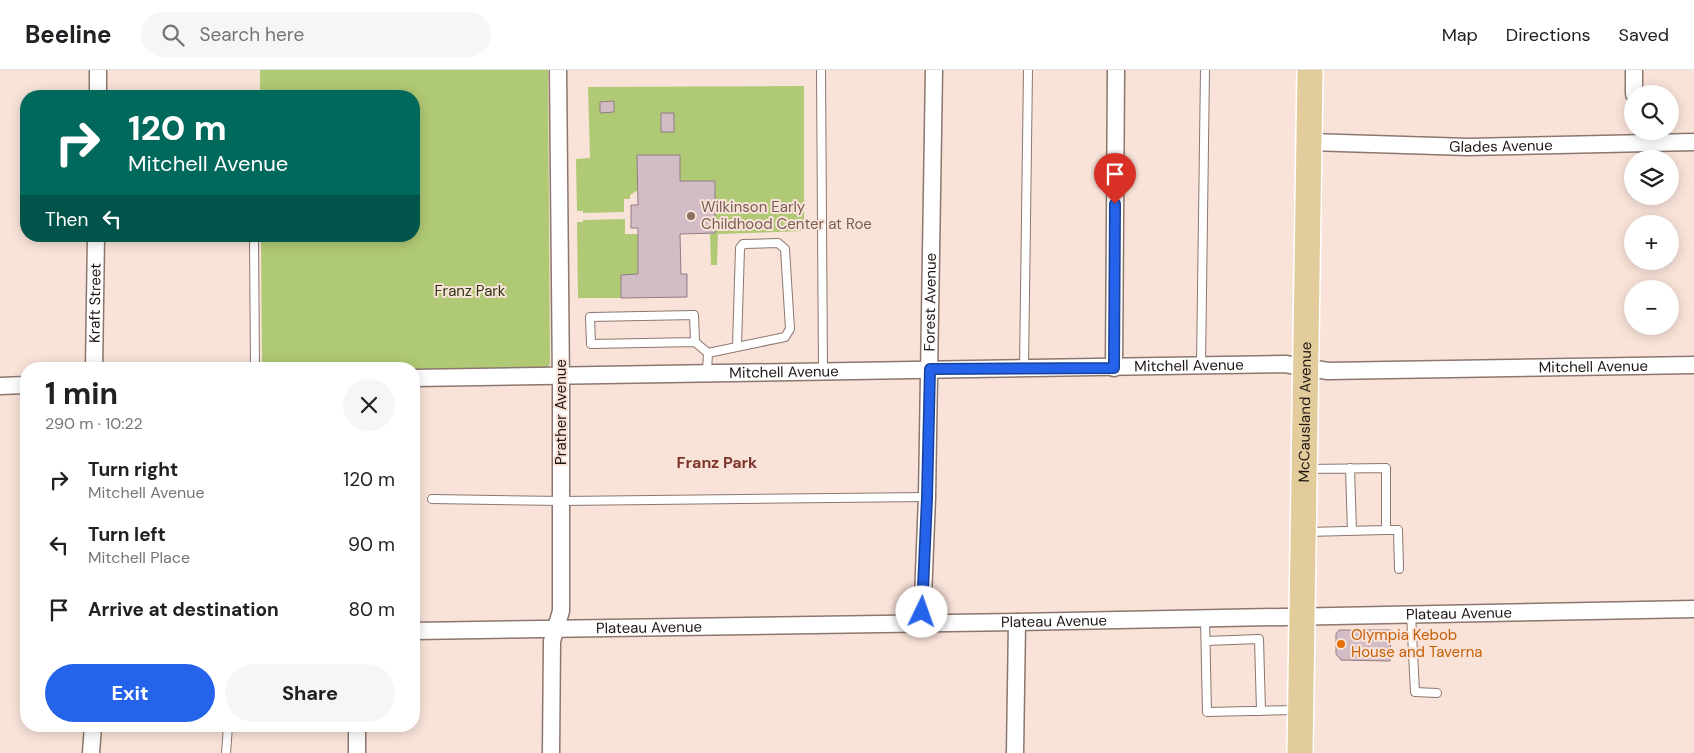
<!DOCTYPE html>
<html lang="en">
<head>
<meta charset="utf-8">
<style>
	:root { --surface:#fff; --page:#f6f6f6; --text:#202124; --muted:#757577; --line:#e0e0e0; --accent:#2563eb }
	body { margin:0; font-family:"DM Sans",sans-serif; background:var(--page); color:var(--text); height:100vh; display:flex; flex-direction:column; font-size:19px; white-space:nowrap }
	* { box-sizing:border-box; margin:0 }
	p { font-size:16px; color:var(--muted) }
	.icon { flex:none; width:28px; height:28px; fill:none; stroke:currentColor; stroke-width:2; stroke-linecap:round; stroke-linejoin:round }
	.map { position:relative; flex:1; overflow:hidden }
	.side { position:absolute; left:20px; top:292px; width:400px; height:370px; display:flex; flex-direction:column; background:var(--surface); border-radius:20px; box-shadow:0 2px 12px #0003 }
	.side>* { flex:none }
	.top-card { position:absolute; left:20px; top:20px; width:400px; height:152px; border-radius:20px; box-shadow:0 2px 12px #0003; background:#00695c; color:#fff; overflow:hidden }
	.controls { position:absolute; left:1624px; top:15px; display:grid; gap:10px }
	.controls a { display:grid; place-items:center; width:55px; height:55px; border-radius:50%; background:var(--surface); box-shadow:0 2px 12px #0003; font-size:25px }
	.pin { position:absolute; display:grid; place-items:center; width:42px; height:42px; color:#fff; margin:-51px -21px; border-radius:50% 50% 50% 0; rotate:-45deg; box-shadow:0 0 5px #0007 }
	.pin .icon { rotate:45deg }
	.me { position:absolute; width:55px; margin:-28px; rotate:3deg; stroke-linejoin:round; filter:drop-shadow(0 0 4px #0008) }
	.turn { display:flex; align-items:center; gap:18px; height:105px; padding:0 25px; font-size:22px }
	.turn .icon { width:65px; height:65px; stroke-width:2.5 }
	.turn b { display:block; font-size:35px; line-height:42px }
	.then { display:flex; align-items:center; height:48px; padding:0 25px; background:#0003; gap:10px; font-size:19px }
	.round { display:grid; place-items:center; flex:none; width:52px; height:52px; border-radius:26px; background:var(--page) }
	.overview { display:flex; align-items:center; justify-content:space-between; height:85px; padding:0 25px }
	h1 { font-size:30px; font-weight:700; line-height:38px }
	.button { display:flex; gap:10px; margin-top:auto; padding:10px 25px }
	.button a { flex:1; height:58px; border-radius:30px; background:var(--accent); color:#fff; font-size:20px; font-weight:700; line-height:58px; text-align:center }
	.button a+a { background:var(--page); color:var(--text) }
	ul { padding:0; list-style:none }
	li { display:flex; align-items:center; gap:15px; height:65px; padding:0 25px }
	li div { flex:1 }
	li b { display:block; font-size:19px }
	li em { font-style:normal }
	header { display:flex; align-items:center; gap:30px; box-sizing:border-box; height:70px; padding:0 25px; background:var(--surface); border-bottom:1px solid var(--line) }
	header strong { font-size:24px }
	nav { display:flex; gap:28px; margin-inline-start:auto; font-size:18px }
	.search { width:350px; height:45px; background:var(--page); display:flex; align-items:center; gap:12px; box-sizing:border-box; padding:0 18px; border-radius:28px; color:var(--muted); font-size:19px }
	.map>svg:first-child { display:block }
	.green { fill:#b0c974; fill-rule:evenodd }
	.building { fill:#d2bcc6; stroke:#907c84 }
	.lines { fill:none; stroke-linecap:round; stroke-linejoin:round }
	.service-casing { stroke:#8b776e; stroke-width:10 }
	.minor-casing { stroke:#8b776e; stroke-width:19 }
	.primary-casing { stroke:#fff; stroke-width:28 }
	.service { stroke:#fff; stroke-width:8 }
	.minor { stroke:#fff; stroke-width:16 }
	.primary { stroke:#e3cc9c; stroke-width:25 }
	.route-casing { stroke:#184099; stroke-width:12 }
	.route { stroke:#2563eb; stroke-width:9 }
	.education-dot { fill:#8d6e63; stroke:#f9e3d9; stroke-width:2 }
	.food-dot { fill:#e8710a; stroke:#f9e3d9; stroke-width:2 }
	.labels { text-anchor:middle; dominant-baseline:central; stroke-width:4; stroke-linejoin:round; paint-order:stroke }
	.street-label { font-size:15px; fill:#1e1613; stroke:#f9e3d9 }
	.education-label { font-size:15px; fill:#785e54; stroke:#f9e3d9; text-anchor:start }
	.park-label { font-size:15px; fill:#2d3612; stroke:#f9e3d9 }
	.food-label { font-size:15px; fill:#c56008; stroke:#f9e3d9; text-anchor:start }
	.neighbourhood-label { font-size:16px; font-weight:bold; fill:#7c362c; stroke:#f9e3d9 }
</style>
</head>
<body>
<header>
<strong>Beeline</strong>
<div class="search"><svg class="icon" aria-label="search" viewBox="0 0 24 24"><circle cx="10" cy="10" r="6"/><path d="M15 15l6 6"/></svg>Search here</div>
<nav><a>Map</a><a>Directions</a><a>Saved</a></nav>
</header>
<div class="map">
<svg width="1694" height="683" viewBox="0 0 1694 683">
	<rect width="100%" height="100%" fill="#f9e3d9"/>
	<path class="green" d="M260 0H548L550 294 547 298 414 301V299H262L261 166H414V26H260Z
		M804 16V161L718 164 717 195H711L710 164 715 163V112L680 111V85H637L638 120 630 125V129H624V142L583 143V141H577L576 89 590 88 588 17ZM674 43V62H661V44Z
		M625 149V164H638V204L621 205V228H578L577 152H583V150Z"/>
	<path class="building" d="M614 31V42L600 43V32Z
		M661 43H674V62H661Z
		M637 85H680V111H715V163L680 164 681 204H687V227L621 228V205L638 204V158H631V135H638Z
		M1339 560H1391L1390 591 1341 590 1336 584V564Z"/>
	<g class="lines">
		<defs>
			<path id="service" d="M821 0 823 302
				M254 166 255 299
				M695 272 591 274 590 247 694 245 695 272 708 283
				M1201 295 1205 0
				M1024 299 1028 0
				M707 303 708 283 785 267 790 259 785 179 778 173 743 174 740 178 737 276
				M1350 398 1352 461
				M432 429 562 431 927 427
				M1386 460H1398L1399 499
				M1307 462 1386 460V398L1308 399
				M1411 544 1415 622 1437 623
				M1205 549 1207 642 1296 640
				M1206 571 1259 569 1261 641
				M226 683 228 656"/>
			<g id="minor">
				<path d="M1634 24V0"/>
				<path d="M98 26V0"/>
				<path id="s1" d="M1309 72 1468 77 1694 72"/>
				<path d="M1114 298 1116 0"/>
				<path id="s2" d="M94 299 96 166"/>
				<path id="s3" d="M414 308 1285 294 1328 301 1694 295"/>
				<path d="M0 316 26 315"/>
				<path id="s4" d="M922 553 927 427 934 0"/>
				<path id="s5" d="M414 561 1017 552 1694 539"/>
				<path d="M91 683 93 656"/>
				<path d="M357 683V656"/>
				<path d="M551 683 552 571 561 541V316L558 0"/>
				<path d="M1015 683 1017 552"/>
			</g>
			<g id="primary">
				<path id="s6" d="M1300 683 1310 0"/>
			</g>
		</defs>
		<use href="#service" class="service-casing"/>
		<use href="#minor" class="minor-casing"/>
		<use href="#primary" class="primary-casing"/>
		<use href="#service" class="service"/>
		<use href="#minor" class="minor"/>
		<use href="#primary" class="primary"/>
	</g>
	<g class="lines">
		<defs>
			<path id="route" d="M922 542 927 428 930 299 1114 298 1115 134"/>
		</defs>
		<use href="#route" class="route-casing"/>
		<use href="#route" class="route"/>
	</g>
	<circle class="education-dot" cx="691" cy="146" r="5"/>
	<circle class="food-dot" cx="1341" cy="574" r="5"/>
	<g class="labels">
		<g class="street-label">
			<text stroke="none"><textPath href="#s1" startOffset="192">Glades Avenue</textPath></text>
			<text stroke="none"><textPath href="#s4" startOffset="321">Forest Avenue</textPath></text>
			<text stroke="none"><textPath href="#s2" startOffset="66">Kraft Street</textPath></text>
			<text stroke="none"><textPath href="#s3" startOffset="775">Mitchell Avenue</textPath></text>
			<text stroke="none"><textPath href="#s3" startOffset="1180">Mitchell Avenue</textPath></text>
			<text stroke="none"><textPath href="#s3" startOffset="370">Mitchell Avenue</textPath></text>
			<text transform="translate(561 342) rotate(-90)">Prather Avenue</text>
			<text stroke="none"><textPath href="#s6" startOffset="341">McCausland Avenue</textPath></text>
			<text stroke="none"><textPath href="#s5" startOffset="1045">Plateau Avenue</textPath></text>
			<text stroke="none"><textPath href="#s5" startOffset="640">Plateau Avenue</textPath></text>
			<text stroke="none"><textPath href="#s5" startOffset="235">Plateau Avenue</textPath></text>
		</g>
		<g class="education-label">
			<text x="701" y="137">Wilkinson Early<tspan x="701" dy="17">Childhood Center at Roe</tspan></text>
		</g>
		<g class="park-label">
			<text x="470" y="221">Franz Park</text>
		</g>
		<g class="food-label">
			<text x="1351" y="565">Olympia Kebob<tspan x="1351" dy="17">House and Taverna</tspan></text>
		</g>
		<g class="neighbourhood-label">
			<text x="717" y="392">Franz Park</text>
		</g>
	</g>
</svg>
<div class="controls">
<a><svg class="icon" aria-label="search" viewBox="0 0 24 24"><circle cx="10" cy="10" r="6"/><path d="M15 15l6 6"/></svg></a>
<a><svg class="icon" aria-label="layers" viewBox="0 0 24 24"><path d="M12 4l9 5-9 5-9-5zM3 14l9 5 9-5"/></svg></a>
<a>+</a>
<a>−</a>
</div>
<div class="pin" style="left:1115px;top:134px;background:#d93025"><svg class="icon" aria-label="arrive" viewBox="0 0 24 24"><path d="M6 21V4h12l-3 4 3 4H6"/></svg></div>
<svg class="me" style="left:922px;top:542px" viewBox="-20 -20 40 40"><circle r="19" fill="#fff"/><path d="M0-13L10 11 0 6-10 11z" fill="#2563eb"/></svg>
<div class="top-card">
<div class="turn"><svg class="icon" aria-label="right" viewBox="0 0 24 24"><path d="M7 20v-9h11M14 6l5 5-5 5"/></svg><div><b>120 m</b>Mitchell Avenue</div></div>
<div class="then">Then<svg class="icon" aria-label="left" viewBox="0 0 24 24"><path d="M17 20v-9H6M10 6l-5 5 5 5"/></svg></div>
</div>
<section class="side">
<div class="overview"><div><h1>1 min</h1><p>290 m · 10:22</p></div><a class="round"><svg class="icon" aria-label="close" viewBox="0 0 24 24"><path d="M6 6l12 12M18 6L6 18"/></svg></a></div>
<ul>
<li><svg class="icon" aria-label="right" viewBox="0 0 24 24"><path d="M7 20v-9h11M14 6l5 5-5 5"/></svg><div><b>Turn right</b><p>Mitchell Avenue</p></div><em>120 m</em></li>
<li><svg class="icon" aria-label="left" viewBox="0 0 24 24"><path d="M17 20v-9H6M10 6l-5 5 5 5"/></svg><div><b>Turn left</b><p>Mitchell Place</p></div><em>90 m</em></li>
<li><svg class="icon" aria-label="arrive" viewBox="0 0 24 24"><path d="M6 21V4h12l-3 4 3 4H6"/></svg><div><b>Arrive at destination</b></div><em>80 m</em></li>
</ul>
<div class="button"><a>Exit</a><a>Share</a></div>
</section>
</div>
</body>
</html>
